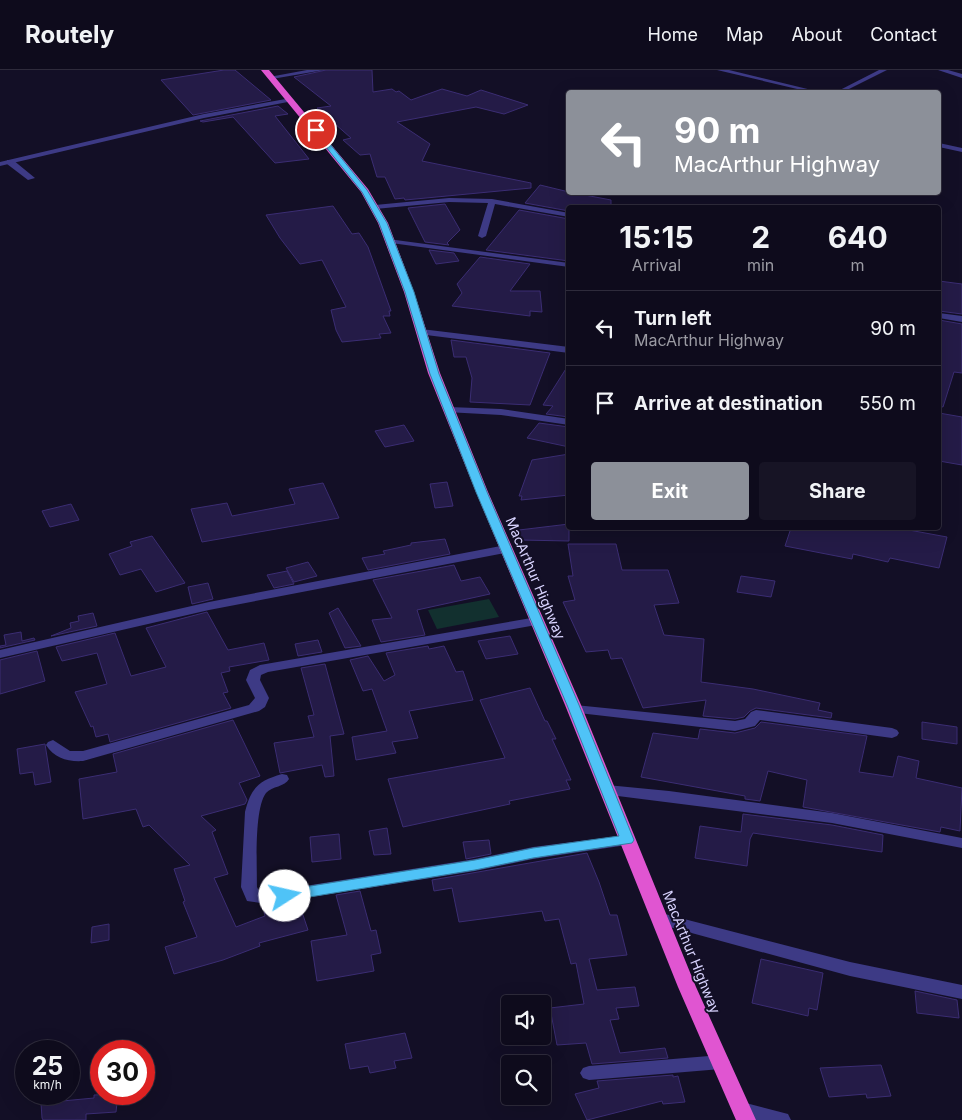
<!DOCTYPE html>
<html lang="en">
<head>
<meta charset="utf-8">
<style>
	:root { --surface:#0e0b1c; --page:#171425; --text:#f1f3f6; --muted:#9b9ba3; --line:#2e2b3b; --accent:#8c9099 }
	body { margin:0; font-family:Inter,sans-serif; background:var(--page); color:var(--text); height:100vh; display:flex; flex-direction:column; font-size:19px; white-space:nowrap }
	* { box-sizing:border-box; margin:0 }
	p { font-size:16px; color:var(--muted) }
	.icon { flex:none; width:28px; height:28px; fill:none; stroke:currentColor; stroke-width:2; stroke-linecap:round; stroke-linejoin:round }
	.map { position:relative; flex:1; overflow:hidden }
	.drawer { position:absolute; left:566px; top:135px; width:375px; height:325px; display:flex; flex-direction:column; background:var(--surface); border-radius:5px; box-shadow:0 5px 20px #0002,0 0 0 1px var(--line) }
	.drawer>* { flex:none }
	.guide { position:absolute; left:566px; top:20px; width:375px; height:105px; border-radius:5px; box-shadow:0 5px 20px #0002,0 0 0 1px var(--line); background:#8c9099; color:#fff; overflow:hidden }
	.fabs { position:absolute; left:501px; top:925px; display:grid; gap:10px }
	.fabs a { display:grid; place-items:center; width:50px; height:50px; border-radius:5px; background:var(--surface); box-shadow:0 5px 20px #0002,0 0 0 1px var(--line); font-size:25px }
	.speed { position:absolute; left:15px; top:970px; display:flex; gap:10px; font-size:25px; font-weight:700; text-align:center }
	.speed>* { display:grid; place-content:center; width:65px; height:65px; border-radius:50%; background:var(--surface); box-shadow:0 5px 20px #0002,0 0 0 1px var(--line); line-height:1 }
	.speed small { font-size:12px; font-weight:400 }
	.speed .limit { border:8px solid #d22; background:#fff; color:#111 }
	.pin { position:absolute; display:grid; place-items:center; width:42px; height:42px; color:#fff; margin:-21px; border:2px solid #fff; border-radius:50%; box-shadow:0 1px 5px #0007 }
	.me { position:absolute; width:55px; margin:-28px; rotate:80deg; stroke-linejoin:round; filter:drop-shadow(0 0 4px #0008) }
	.turn { display:flex; align-items:center; gap:18px; height:105px; padding:0 25px; font-size:22px }
	.turn .icon { width:65px; height:65px; stroke-width:2.5 }
	.turn b { display:block; font-size:35px; line-height:42px }
	.eta { display:flex; justify-content:space-evenly; align-items:center; height:85px; text-align:center }
	.eta b { font-size:30px; font-weight:700; line-height:35px }
	.action { display:flex; gap:10px; margin-top:auto; padding:10px 25px }
	.action a { flex:1; height:58px; border-radius:5px; background:var(--accent); color:#fff; font-size:20px; font-weight:700; line-height:58px; text-align:center }
	.action a+a { background:var(--page); color:var(--text) }
	ul { padding:0; list-style:none }
	li { display:flex; align-items:center; gap:15px; height:75px; padding:0 25px; border-top:1px solid var(--line) }
	li div { flex:1 }
	li b { display:block; font-size:19px }
	li em { font-style:normal }
	header { display:flex; align-items:center; gap:30px; box-sizing:border-box; height:70px; padding:0 25px; background:var(--surface); border-bottom:1px solid var(--line) }
	header strong { font-size:24px }
	nav { display:flex; gap:28px; margin-inline-start:auto; font-size:18px }
	.map>svg:first-child { display:block }
	.green { fill:#12302f }
	.building { fill:#241b47; stroke:#3b2d73 }
	.lines { fill:none; stroke-linecap:round; stroke-linejoin:round }
	.service { fill:#3d3a85; fill-rule:evenodd }
	.minor { fill:#3d3a85; fill-rule:evenodd }
	.tertiary { fill:#3d3a85; fill-rule:evenodd }
	.trunk { fill:#e055d1; fill-rule:evenodd }
	.route { fill:#4fc3f7; stroke:#337fa1 }
	.labels { text-anchor:middle; dominant-baseline:central; stroke-width:4; stroke-linejoin:round; paint-order:stroke }
	.street-label { font-size:14px; fill:#d9d4ff; stroke:#130f26 }
</style>
</head>
<body>
<header>
<strong>Routely</strong>
<nav><a>Home</a><a>Map</a><a>About</a><a>Contact</a></nav>
</header>
<div class="map">
<svg width="962" height="1050" viewBox="0 0 962 1050">
	<rect width="100%" height="100%" fill="#130f26"/>
	<path class="green" d="M489 529 499 547 437 559 428 540Z"/>
	<path class="building" d="M224 0H235L271 30 193 45 161 10Z
		M326 0H372L373 22 392 19 396 22 399 21 411 30 442 19 467 26 481 20 528 35 504 44 476 37 397 52 430 74 422 91 531 113V118L405 130 404 128 395 129 385 107H377L370 84 360 85 343 70 351 68 317 38 331 36 294 7Z
		M278 36 288 44 275 46 309 89 275 93 233 47 203 52 200 51Z
		M540 115 569 122 611 130V138H569V141L525 133Z
		M445 134 460 160 447 173 449 175 425 172 408 138Z
		M333 136 352 164 359 163 368 177 391 241H389L390 246H383L391 263 379 264 381 268 342 272 336 260 331 240 346 237 322 190 300 194 280 168 266 145Z
		M519 140 569 149V191L486 180Z
		M429 180 454 183 459 191 436 194Z
		M480 187 530 194 510 221H540L542 242 530 241V246L452 236 462 223 457 214Z
		M939 211 962 214V244L939 241Z
		M939 250 962 254V303L954 302 943 337 939 336Z
		M451 270 550 283 530 335 470 332 472 308 466 287H454Z
		M569 294V347L546 344 553 336 543 335Z
		M939 343 962 347V395L939 391Z
		M539 353 569 357V377L527 368Z
		M404 355 414 371 385 377 375 361Z
		M569 384V425L521 430 522 426H519L532 390Z
		M447 412 453 436 435 438 430 414Z
		M323 413 339 448 202 472 191 439 227 433 232 446 295 434 289 419Z
		M71 434 79 450 50 457 42 441Z
		M569 454V471L520 470 519 460Z
		M791 458H898L947 467 939 498 890 488 888 492 853 484 852 489 785 476Z
		M152 466 185 513 156 522 141 499 120 505 109 484 132 476 130 472Z
		M445 469 450 484 368 500 362 488 385 484 383 481 411 475V473Z
		M568 474H616L622 500H668L679 533 654 535 664 565 704 569 701 612 753 619 820 633 818 640 832 643 831 648 756 638 750 641 744 647 735 649 703 646 706 630 643 638 622 588 611 589 608 580 586 582 563 532 575 530 568 506H573Z
		M308 492 317 506 294 512 286 498Z
		M454 495 461 511 480 507 490 524 417 540 425 565 381 572 372 550 392 548 373 510Z
		M287 501 294 514 274 518 267 505Z
		M741 506 775 511 771 527 737 522Z
		M208 513 213 529 192 534 188 517Z
		M338 538 361 576 345 578 329 543Z
		M207 542 228 580 264 573 269 590 229 597 230 601 221 603 228 622 223 623 231 638 110 672 108 664 96 667 93 656 91 657 75 622 107 614 97 583 62 591 56 577 115 563 131 606 166 597 146 558Z
		M93 543 97 556 51 566 71 558 70 553 79 551 78 546Z
		M21 562 22 571 34 568 35 570 0 578V576L6 575 4 565Z
		M510 566 518 584 486 589 478 571Z
		M318 570 322 582 298 586 295 574Z
		M428 576 429 579 444 576 456 602 463 601 473 630 409 641 418 668 392 672 396 683 356 690 352 667 387 661 372 619 363 621 350 590 368 586 384 611 395 605 386 583Z
		M37 581 45 611 0 624V590Z
		M325 594 344 664 330 666 334 706 325 707 322 695 280 703 274 673 314 667 308 646 314 645 301 598Z
		M530 618 545 651H547L556 669H552L571 710H566L570 719 509 731 510 734 403 757 388 709 505 688 480 630Z
		M233 650 260 706 239 713 247 730 245 734 201 746 216 760 212 762 228 804 214 808 236 857 265 846 264 842 299 833 308 860 259 873 260 876 223 890 174 904 165 877 197 867 183 832 185 831 174 799 190 795 149 755 143 757 136 739 83 749 79 709 117 702 113 684Z
		M761 652 867 666 859 702 893 707 898 686 919 691 916 708 962 718 960 761 941 757 940 762 803 737 807 710 768 701 760 731 745 729V726L641 707 653 663 698 669 700 659 735 663 755 658Z
		M922 652 957 657V674L922 669Z
		M45 674 51 712 35 715 33 702 20 704 17 679Z
		M743 744 832 755 883 765 882 782 753 763 750 769 747 796 695 788 700 756 741 762Z
		M387 758 391 784 374 785 369 761Z
		M339 764 341 789 312 792 310 767Z
		M489 770 491 784 466 789 463 772Z
		M587 783 599 812 610 845H617L627 885 589 889 597 920 635 917 639 936 616 938 619 949 610 950 620 983 665 978 668 988 592 994 586 973 557 975 550 938 584 934 576 893 571 894 559 849 545 851 542 841 459 852 452 818 434 821 432 810Z
		M360 821 371 861 376 860 381 883 371 885 374 901 317 911 311 871 347 865 336 825Z
		M109 854V870L91 873 92 857Z
		M761 889 823 903 817 940 809 938 808 946 752 933Z
		M915 921 957 930 959 948 917 943Z
		M405 963 412 988 394 991 396 998 370 1003 368 996 350 999 345 974Z
		M881 995 891 1026 867 1028 866 1024 829 1027 820 998Z
		M673 1005V1007L678 1006 685 1032 663 1034 662 1031 587 1050 575 1024 599 1018 597 1011Z
		M118 1024 116 1042 86 1044V1050H43L42 1048 41 1033 94 1028V1025Z"/>
	<g class="lines">
		<path class="service" d="M939 73 962 78V82L939 77Z
			M449 128 492 129 569 143V147L495 134 486 166 482 168 478 166 488 133 449 132 375 139 371 137 375 135Z
			M388 169 569 193V197L391 173H388Z
			M939 243 962 246V252L939 248Z
			M449 337 501 339 569 349V355L501 345 446 342V338Z"/>
		<path class="minor" d="M307 0H324L272 9 269 7Z
			M717 0H729L820 22H810Z
			M879 0H887L843 22H836Z
			M938 0H948L962 4V8Z
			M7 90H13L35 108 28 110 7 94Z
			M421 259 569 277V283L418 264 416 262Z
			M506 475 512 479 510 482 209 540 0 588V580L209 532Z
			M537 547 542 548 543 551 542 554 268 602 261 605 260 610 269 628 265 637 259 641 83 691C68 692 54 688 46 675L48 672 53 670 70 681H83L249 635 255 628 246 610 250 600 260 595Z
			M575 635 735 651 745 649 751 642 756 640 892 658 897 660 899 663 897 666 892 668 760 650 755 656 735 661 570 642 568 639 570 636Z
			M282 704 287 705 289 709C285 717 272 716 266 723 254 739 257 796 257 817L259 821 267 822 475 789 533 777 627 765 632 766 635 770 632 774 627 775 533 789 475 801 267 834 247 831 241 817 245 742C251 718 258 711 282 704Z
			M607 715 669 721 832 743 962 768V778L832 753 602 724 600 720 602 716Z
			M661 843 850 892 962 915V929L850 906 655 853 653 849 655 845Z
			M721 985 727 987 730 992 727 997 721 999 589 1010 583 1008 580 1003 583 998 589 996Z
			M742 1032 788 1044 791 1050H751L736 1046 733 1040 736 1034Z"/>
		<path class="tertiary" d="M291 28 294 30 293 31 204 48 0 96V92L204 44Z"/>
		<path class="trunk" d="M261 0H269L368 119 388 153 414 222 440 303 488 422 581 635 696 917 756 1050H736L678 917 565 635 476 422 428 303 404 222 378 153 361 122Z"/>
	</g>
	<path class="route" d="M314 59H318L367 120 387 153 414 222 439 304 487 422 579 635 634 770 632 773 533 788 475 800 285 831 280 829 277 826 280 822 285 820 475 790 533 778 619 766 567 635 476 422 430 304 405 222 379 153 362 122 314 62Z"/>
	<g class="labels">
		<g class="street-label">
			<text transform="translate(536 508) rotate(67)">MacArthur Highway</text>
			<text transform="translate(692 882) rotate(68)">MacArthur Highway</text>
		</g>
	</g>
</svg>
<div class="fabs">
<a><svg class="icon" aria-label="sound" viewBox="0 0 24 24"><path d="M4 9h4l5-4v14l-5-4H4zM17 9q2 3 0 6"/></svg></a>
<a><svg class="icon" aria-label="search" viewBox="0 0 24 24"><circle cx="10" cy="10" r="6"/><path d="M15 15l6 6"/></svg></a>
</div>
<div class="speed"><div>25<small>km/h</small></div><div class="limit">30</div></div>
<div class="pin" style="left:316px;top:60px;background:#d93025"><svg class="icon" aria-label="arrive" viewBox="0 0 24 24"><path d="M6 21V4h12l-3 4 3 4H6"/></svg></div>
<svg class="me" style="left:285px;top:826px" viewBox="-20 -20 40 40"><circle r="19" fill="#fff"/><path d="M0-13L10 11 0 6-10 11z" fill="#4fc3f7"/></svg>
<div class="guide">
<div class="turn"><svg class="icon" aria-label="left" viewBox="0 0 24 24"><path d="M17 20v-9H6M10 6l-5 5 5 5"/></svg><div><b>90 m</b>MacArthur Highway</div></div>
</div>
<section class="drawer">
<div class="eta">
<div><b>15:15</b><p>Arrival</p></div>
<div><b>2</b><p>min</p></div>
<div><b>640</b><p>m</p></div>
</div>
<ul>
<li><svg class="icon" aria-label="left" viewBox="0 0 24 24"><path d="M17 20v-9H6M10 6l-5 5 5 5"/></svg><div><b>Turn left</b><p>MacArthur Highway</p></div><em>90 m</em></li>
<li><svg class="icon" aria-label="arrive" viewBox="0 0 24 24"><path d="M6 21V4h12l-3 4 3 4H6"/></svg><div><b>Arrive at destination</b></div><em>550 m</em></li>
</ul>
<div class="action"><a>Exit</a><a>Share</a></div>
</section>
</div>
</body>
</html>
